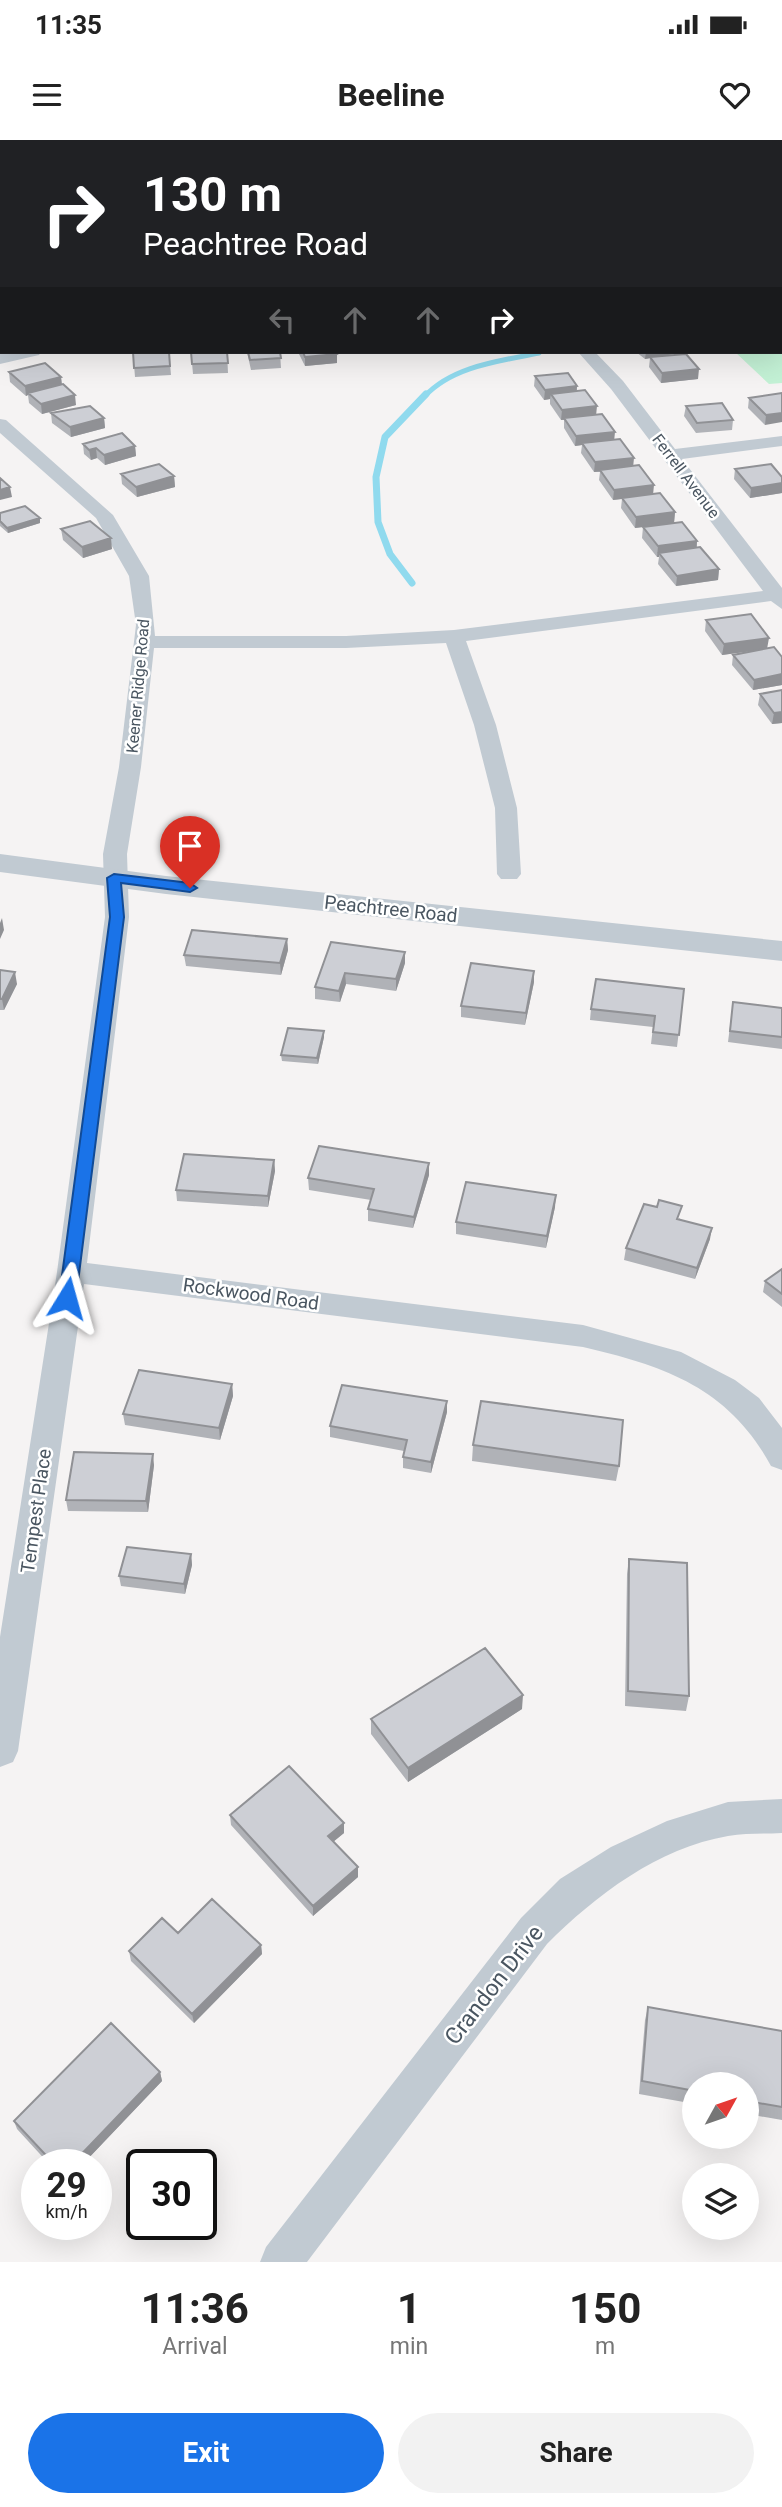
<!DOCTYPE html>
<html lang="en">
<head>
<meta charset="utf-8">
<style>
	:root { --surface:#fff; --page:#f2f2f2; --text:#222; --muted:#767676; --accent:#1a73e8 }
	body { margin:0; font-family:Roboto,sans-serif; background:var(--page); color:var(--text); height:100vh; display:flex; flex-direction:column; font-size:26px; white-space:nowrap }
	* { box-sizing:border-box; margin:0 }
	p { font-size:23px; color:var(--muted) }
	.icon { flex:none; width:38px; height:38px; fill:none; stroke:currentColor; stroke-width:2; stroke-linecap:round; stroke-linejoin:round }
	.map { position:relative; height:2122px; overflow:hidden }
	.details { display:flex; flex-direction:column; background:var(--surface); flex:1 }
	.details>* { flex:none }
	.hud { position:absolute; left:0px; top:0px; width:782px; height:214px; box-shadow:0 7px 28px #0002; background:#202124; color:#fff; overflow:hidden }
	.needle { width:46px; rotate:50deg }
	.fabs { position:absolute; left:682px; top:1932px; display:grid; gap:14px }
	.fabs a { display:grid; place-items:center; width:77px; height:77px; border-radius:50%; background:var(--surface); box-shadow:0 7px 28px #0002; font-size:35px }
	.speed { position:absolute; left:21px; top:2009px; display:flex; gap:14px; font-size:35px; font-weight:700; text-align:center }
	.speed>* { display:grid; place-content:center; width:91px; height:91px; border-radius:50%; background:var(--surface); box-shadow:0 7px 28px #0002; line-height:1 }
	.speed small { font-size:18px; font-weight:400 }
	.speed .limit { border:4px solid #111; border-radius:10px; background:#fff; color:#111 }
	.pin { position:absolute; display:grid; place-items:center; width:60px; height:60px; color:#fff; margin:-72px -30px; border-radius:50% 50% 50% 0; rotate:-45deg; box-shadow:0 0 7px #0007 }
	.pin .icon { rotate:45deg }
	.me { position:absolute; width:77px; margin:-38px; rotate:8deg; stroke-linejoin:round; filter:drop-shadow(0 0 5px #0008) }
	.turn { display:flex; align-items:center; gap:24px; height:147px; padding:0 28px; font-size:32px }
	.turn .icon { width:91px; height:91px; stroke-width:2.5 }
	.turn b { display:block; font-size:49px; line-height:60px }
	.lanes { display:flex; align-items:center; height:66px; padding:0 28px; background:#0003; justify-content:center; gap:35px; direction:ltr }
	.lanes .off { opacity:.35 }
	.eta { display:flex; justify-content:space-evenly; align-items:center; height:119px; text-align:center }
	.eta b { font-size:42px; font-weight:700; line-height:49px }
	.button { display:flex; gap:14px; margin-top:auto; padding:14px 28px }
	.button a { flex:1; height:80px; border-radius:42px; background:var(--accent); color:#fff; font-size:28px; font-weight:700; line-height:80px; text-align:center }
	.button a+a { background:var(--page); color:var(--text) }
	.status { display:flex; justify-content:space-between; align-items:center; height:49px; padding:0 35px; background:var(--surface); direction:ltr }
	.status svg { height:19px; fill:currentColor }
	header { display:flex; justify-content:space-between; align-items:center; height:91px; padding:0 28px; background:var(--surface); font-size:32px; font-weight:700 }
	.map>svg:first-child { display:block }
	.green { fill:#c3f1d5 }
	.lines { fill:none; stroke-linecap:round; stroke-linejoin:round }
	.stream-far1 { stroke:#90daee; stroke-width:5 }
	.stream { stroke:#90daee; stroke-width:7 }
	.minor { fill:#c1cad2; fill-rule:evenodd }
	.tertiary { fill:#c1cad2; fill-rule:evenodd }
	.wall { fill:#b0b2b7 }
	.shaded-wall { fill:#909195 }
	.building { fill:#cdcfd5; stroke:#909195; stroke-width:2 }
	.route { fill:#1a73e8; stroke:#114b97; stroke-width:2 }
	.labels { text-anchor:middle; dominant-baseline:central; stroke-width:5; stroke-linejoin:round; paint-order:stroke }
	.far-street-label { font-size:16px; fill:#4a5661; stroke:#fff }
	.street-label { font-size:19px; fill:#4a5661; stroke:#fff }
	.near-street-label { font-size:23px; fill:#4a5661; stroke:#fff }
</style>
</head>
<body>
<div class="status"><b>11:35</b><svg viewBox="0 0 49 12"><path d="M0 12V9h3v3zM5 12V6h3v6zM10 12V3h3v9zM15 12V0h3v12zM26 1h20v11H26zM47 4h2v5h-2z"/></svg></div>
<header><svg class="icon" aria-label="menu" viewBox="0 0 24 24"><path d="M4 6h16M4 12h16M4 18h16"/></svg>Beeline<svg class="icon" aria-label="heart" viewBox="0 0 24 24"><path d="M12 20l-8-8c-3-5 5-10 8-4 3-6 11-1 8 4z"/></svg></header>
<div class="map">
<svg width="782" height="2122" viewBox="0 0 782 2122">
	<rect width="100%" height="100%" fill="#f5f3f3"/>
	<path class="green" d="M782 42V243L769 244 735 212H780Z"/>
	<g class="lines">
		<path class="stream-far1" d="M425 256C453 226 500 221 539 213"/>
		<path class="stream" d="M412 443 390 414 378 382 376 337 385 297 426 254"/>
		<path class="minor" d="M11 212H41L39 215 0 224V214Z
			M578 212H595L623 241 675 309 782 296V306L682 319 782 448V469L771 461 466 501 496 585 517 668 521 734 517 739H501L497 734 495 668 474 585 446 503 346 508H154L141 627 127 714 129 777 87 1123 583 1185 681 1212 735 1240 759 1258 782 1288V1330L771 1326C729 1248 665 1226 583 1207L84 1144 18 1611 13 1622 0 1627V1497L57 1132 105 777 103 714 119 627 136 485 129 436 96 378 0 293V279L6 280 113 375 149 436 155 496H346L454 490 763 451 611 249Z
			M782 1659V1693C764 1694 746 1693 728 1696 658 1708 596 1755 547 1804L307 2122H260L266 2107 521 1778 560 1739 611 1707 667 1681 728 1662Z"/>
		<path class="tertiary" d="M0 714 166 736 782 801V821L166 754 0 732Z"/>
	</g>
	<path class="wall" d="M133 212H169L171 235 135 237Z
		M191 212H227L228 233 193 234Z
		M247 212H280L281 228 251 230Z
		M298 212H336L337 223 305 226Z
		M636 212H685L663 216 698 239 661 243 649 227 650 218 645 219Z
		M9 232 61 237 62 245 76 265 42 274 29 263 28 255 26 256 10 242Z
		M535 236 577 246V251L596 275 653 354 675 372 674 383 635 388 621 368 622 359 613 360 599 340 600 332H594L581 313 582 305 575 306 564 288V280H561L550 264V259L544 260 534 246Z
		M782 253 765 285 748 268 749 258Z
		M686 266 733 280 732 290 696 293 684 276Z
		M51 273 104 278 105 288 71 297 52 283Z
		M83 304 135 306 136 316 105 325 97 318 91 320 84 314Z
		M735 329 782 337V353L750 358 734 339Z
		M121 334 174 336 175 347 137 357 122 344Z
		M0 373 40 378V383L8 393 0 386Z
		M643 387 697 401V407L719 429 718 440 676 446 658 424 659 417H657L642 398Z
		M61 389 112 409 83 418 63 400Z
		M706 480 782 517V545L753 550 732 525 733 515 750 511 722 515 705 491Z
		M782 550V583L772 584 758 565 760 554Z
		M287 799 288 810 281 835 186 826 184 815Z
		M331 802 405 823 396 851 346 844 340 862 315 859V847Z
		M0 830 17 844 4 870H0Z
		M534 842 525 885 461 877V866Z
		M684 849 677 907 651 904 653 887 590 880 591 869Z
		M733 862 782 868V909L728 902Z
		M324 891V897L318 924 282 921 281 915Z
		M274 1020 275 1031 268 1067 177 1061 176 1050Z
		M429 1035 413 1088 368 1081V1069L371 1060 309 1050 308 1038Z
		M555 1067 546 1108 456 1094V1082Z
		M680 1078 679 1080 710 1099 695 1139 624 1120 626 1108Z
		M782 1129V1167L763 1152 765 1141Z
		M232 1244 233 1256 220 1300 125 1285 123 1274Z
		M447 1272 431 1333 403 1328V1317L404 1311 330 1297V1286Z
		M473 1305 619 1326 616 1341 472 1321Z
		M154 1325 148 1372 68 1371 66 1360Z
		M191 1414 192 1425 185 1454 121 1446 119 1436Z
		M629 1419 689 1556 686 1571 625 1566 627 1434Z
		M522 1569 408 1642 371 1594V1579Z
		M230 1675 344 1683V1693L333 1702 358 1727V1737L313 1776 231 1685Z
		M178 1793 261 1805 262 1814 194 1883 131 1821 129 1811Z
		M648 1867 782 1891V1980L747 1974V1944H695V1964L639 1954 645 1880Z
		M160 1932 162 1941 82 2025H50L17 1989 14 1981Z"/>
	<path class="shaded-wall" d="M2 192V202L0 203V193Z
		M646 212H685L645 219Z
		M337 214V223L305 226V217Z
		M699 229 698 239 661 243 662 233Z
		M61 237 62 247 28 253V255L26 256 25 246Z
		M577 246 576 256 551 254 550 259 544 260 545 250Z
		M75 255 76 265 42 274 41 264Z
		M597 266 596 276 561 280 562 270Z
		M782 273V282L765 285 766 275Z
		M104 278 105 288 71 297 70 287Z
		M615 292 614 302 582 303V305L575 306 576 296Z
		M135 306 136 316 105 325 104 315Z
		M96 308 97 318 91 320 89 310Z
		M634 318 633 328 594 332 595 322Z
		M174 336 175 347 137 357 136 347Z
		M782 343V353L750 358 751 348Z
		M654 345 653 355 613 360 614 350Z
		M10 347 12 357 0 360V350Z
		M675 372 674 383 635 388 636 377Z
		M40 378V383L8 393 7 388Z
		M111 398 112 409 83 418 82 407Z
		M697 401 696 411 659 413V417H657L658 406Z
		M719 429 718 440 676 446 677 436Z
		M769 498 767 509 722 515 724 504Z
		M782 534V545L753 550 754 540Z
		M782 572V583L772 584 774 573Z
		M2 778 4 790 0 799V783Z
		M287 799 288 810 281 835 280 823Z
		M405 812V823L396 851V839Z
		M534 831V842L525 885 526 873Z
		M15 832 17 844 4 870 2 859Z
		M345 833 346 844 340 862 339 851Z
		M324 891V897L318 924 317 918Z
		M274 1020 275 1031 268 1067V1056Z
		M429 1023V1035L413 1088 414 1077Z
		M556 1055 555 1067 546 1108 547 1096Z
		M712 1088 710 1099 695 1139 697 1128Z
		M232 1244 233 1256 220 1300 219 1288Z
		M447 1261V1272L431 1333V1322Z
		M153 1314 154 1325 148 1372 146 1361Z
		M191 1414 192 1425 185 1454 184 1444Z
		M523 1555 522 1569 408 1642V1628Z
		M344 1683V1693L328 1706V1696Z
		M358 1727V1737L313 1776V1766Z
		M261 1805 262 1814 194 1883 192 1874Z
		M160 1932 162 1941 82 2025H71Z"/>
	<path class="building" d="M133 212H169L170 226 134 228Z
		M191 212H227L228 223 192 224Z
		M248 212H280L281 218 250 220Z
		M303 212H336L337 214 305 217Z
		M686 214 699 229 662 233 650 217Z
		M45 223 61 237 25 246 9 232Z
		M568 233 577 246 545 250 535 236Z
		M63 244 75 255 41 264 28 253Z
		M585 250 597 266 562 270 551 254Z
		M782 253V273L766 275 749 258Z
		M722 263 733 280 697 283 686 266Z
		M90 266 104 278 70 287 51 273Z
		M602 274 615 292 576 296 564 278Z
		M122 293 135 306 104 315 96 308 89 310 83 304Z
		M620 299 634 318 595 322 582 303Z
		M159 324 174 336 136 347 121 334Z
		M771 324 782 337V343L751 348 735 329Z
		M639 325 654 345 614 350 600 330Z
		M0 338 10 347 0 350Z
		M660 353 675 372 636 377 622 358Z
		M25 366 40 378 7 388 0 381V373Z
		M90 381 111 398 82 407 61 389Z
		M682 382 697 401 658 406 643 387Z
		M700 407 719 429 677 436 659 413Z
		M751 474 769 498 724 504 706 480Z
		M774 507 782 517V534L754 540 733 515Z
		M782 550V572L774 573 760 554Z
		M192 790 287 799 280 823 184 815Z
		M331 802 405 812 396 839 345 833 339 851 315 847Z
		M471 823 534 831 526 873 461 866Z
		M0 830 15 832 2 859H0Z
		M596 839 684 849 679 895 653 892 655 876 591 869Z
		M733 862 782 868V897L730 891Z
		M288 888 324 891 317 918 281 915Z
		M319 1006 429 1023 414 1077 368 1069 374 1049 308 1038Z
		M184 1014 274 1020 268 1056 176 1050Z
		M466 1042 556 1055 547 1096 456 1082Z
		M659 1060 682 1066 677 1079 712 1088 697 1128 626 1108 644 1064 657 1067Z
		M782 1129V1154L765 1141Z
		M139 1230 232 1244 219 1288 123 1274Z
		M342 1245 447 1261 431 1322 403 1317 407 1300 330 1286Z
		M481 1261 623 1280 619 1326 473 1305Z
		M74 1312 153 1314 146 1361 66 1360Z
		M127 1407 191 1414 184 1444 119 1436Z
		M629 1419 687 1423 689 1556 628 1551Z
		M485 1508 523 1555 408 1628 371 1579Z
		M289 1626 344 1683 328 1696 358 1727 313 1766 230 1675Z
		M212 1759 261 1805 192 1874 129 1811 162 1778 178 1793Z
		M648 1867 782 1891V1967L747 1961V1944H695V1951L642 1941Z
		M111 1883 160 1932 71 2025H55L14 1981Z"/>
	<path class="route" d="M114 734 190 743 197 748 190 752 121 743 124 777 76 1158 67 1164 59 1158 110 777 107 738Z"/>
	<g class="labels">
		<g class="far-street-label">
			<text transform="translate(686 336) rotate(53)">Ferrell Avenue</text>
			<text transform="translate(138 546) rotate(-85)">Keener Ridge Road</text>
		</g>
		<g class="street-label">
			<text transform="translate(391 769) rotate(6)">Peachtree Road</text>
			<text transform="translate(251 1154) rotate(8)">Rockwood Road</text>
			<text transform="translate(36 1371) rotate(-82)">Tempest Place</text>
		</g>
		<g class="near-street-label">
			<text transform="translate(494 1845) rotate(-52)">Crandon Drive</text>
		</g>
	</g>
</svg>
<div class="fabs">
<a><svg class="needle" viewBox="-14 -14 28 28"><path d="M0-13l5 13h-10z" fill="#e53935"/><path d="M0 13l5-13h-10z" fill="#767676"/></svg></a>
<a><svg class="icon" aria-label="layers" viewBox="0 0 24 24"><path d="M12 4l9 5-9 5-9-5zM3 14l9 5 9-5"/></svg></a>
</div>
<div class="speed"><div>29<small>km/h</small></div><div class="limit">30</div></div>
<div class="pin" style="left:190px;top:748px;background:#d93025"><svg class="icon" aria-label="arrive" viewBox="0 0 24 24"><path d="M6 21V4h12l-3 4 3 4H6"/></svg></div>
<svg class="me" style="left:67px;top:1158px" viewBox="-20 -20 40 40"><path d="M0-17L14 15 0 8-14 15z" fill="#1a73e8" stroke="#fff" stroke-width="4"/></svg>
<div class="hud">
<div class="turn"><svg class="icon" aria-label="right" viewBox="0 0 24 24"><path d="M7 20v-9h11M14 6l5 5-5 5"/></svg><div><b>130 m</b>Peachtree Road</div></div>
<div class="lanes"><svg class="icon off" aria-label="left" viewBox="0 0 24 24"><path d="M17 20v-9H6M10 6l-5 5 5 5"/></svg><svg class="icon off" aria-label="ahead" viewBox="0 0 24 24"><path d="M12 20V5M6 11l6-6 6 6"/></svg><svg class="icon off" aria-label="ahead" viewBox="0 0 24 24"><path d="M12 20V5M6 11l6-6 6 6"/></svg><svg class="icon" aria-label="right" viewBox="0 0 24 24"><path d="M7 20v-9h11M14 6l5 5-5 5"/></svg></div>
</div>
</div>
<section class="details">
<div class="eta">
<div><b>11:36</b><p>Arrival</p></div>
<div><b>1</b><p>min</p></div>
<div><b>150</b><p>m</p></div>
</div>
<div class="button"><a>Exit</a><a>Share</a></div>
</section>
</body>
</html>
